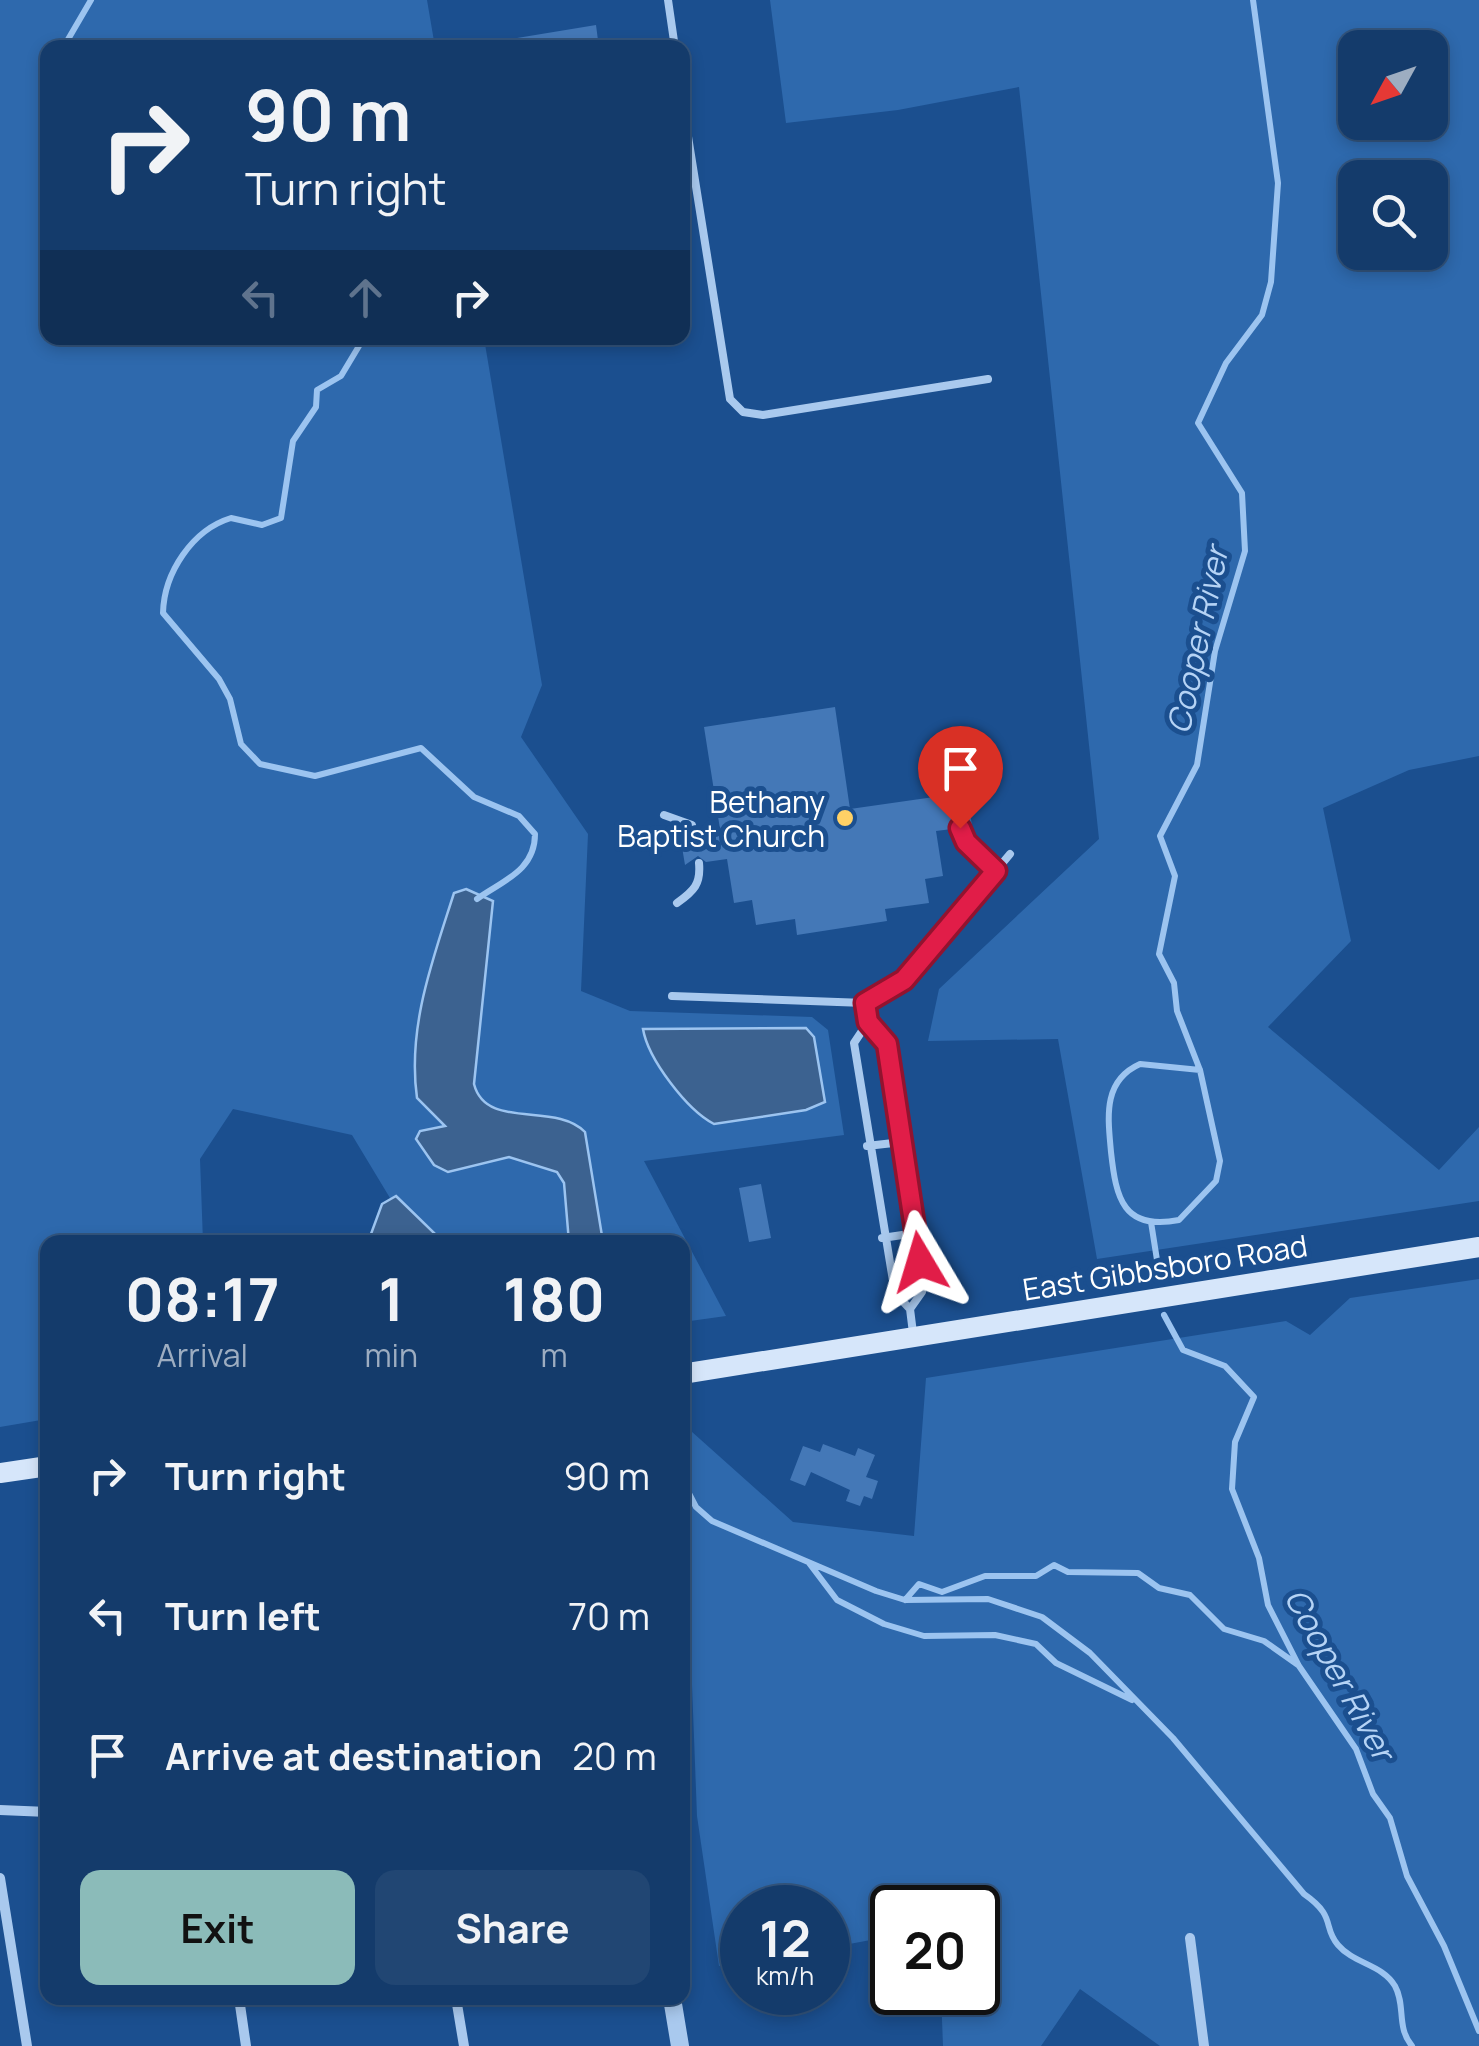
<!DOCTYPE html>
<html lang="en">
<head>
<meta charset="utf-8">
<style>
	:root { --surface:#143b6b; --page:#214673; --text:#f1f3f6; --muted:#9dadc1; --line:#33557e; --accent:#8bbbb9 }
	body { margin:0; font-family:Manrope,sans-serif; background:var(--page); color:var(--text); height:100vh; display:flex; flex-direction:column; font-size:38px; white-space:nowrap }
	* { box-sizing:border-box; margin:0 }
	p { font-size:32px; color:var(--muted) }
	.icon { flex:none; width:55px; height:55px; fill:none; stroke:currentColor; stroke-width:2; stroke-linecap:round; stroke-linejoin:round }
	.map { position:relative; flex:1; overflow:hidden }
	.drawer { position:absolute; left:40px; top:1235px; width:650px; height:770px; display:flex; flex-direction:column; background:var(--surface); border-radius:20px; box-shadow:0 5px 15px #0003,0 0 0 2px var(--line) }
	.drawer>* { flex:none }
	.guide { position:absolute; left:40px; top:40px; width:650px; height:305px; border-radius:20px; box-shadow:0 5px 15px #0003,0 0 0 2px var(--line); background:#143b6b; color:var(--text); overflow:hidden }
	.needle { width:65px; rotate:230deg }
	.buttons { position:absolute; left:1338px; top:30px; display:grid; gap:20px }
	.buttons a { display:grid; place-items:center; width:110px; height:110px; border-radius:20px; background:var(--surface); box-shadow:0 5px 15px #0003,0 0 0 2px var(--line); font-size:50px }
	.speed { position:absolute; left:720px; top:1885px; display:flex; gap:20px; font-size:50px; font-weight:700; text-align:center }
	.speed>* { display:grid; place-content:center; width:130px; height:130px; border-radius:50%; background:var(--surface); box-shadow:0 5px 15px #0003,0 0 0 2px var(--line); line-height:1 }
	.speed small { font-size:25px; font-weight:400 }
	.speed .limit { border:5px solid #111; border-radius:15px; background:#fff; color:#111 }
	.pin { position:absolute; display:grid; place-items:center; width:85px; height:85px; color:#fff; margin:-102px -42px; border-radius:50% 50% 50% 0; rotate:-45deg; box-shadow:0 0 10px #0007 }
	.pin .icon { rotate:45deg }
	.me { position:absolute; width:110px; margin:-55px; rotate:353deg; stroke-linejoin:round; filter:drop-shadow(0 0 8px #0008) }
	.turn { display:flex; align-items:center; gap:35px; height:210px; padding:0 40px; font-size:45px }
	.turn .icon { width:130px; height:130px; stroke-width:2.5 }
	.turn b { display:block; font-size:70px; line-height:85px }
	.lanes { display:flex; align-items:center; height:95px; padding:0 40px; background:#0003; justify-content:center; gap:50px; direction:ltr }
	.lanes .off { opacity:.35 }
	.eta { display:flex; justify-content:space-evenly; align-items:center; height:170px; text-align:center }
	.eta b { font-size:60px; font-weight:700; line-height:70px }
	.button { display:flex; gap:20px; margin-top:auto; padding:20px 40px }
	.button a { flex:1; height:115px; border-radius:20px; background:var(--accent); color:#111; font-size:40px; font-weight:700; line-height:115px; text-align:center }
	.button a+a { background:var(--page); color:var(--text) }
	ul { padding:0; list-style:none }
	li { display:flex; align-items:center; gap:30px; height:140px; padding:0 40px }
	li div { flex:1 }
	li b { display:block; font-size:38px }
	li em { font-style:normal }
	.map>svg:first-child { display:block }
	.green { fill:#2e69ad; fill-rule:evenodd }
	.water { fill:#3c6290; stroke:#9cc4f0; stroke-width:2.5 }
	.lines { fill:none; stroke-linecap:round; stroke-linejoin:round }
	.stream { stroke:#9cc4f0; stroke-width:6 }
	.building { fill:#4478b7 }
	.service { stroke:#a9c9ee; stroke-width:8 }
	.minor { stroke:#a9c9ee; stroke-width:10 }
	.tertiary { stroke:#a9c9ee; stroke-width:18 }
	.secondary { stroke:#d6e6fa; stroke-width:20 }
	.route-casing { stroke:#92132f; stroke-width:25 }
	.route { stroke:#e11d48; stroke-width:18 }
	.poi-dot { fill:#ffd166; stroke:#1b4f8f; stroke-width:4 }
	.labels { text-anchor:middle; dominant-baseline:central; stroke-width:10; stroke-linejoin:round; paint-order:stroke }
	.poi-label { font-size:30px; fill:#fff; stroke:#1b4f8f; text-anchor:end }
	.street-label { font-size:30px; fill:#fff; stroke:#1b4f8f }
	.water-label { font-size:32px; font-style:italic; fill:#b5d3f5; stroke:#1b4f8f }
</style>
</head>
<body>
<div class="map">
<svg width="1479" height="2046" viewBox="0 0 1479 2046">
	<rect width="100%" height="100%" fill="#1b4f8f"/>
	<path class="green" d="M0 0H427L435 47 48 48V338H484L542 685 521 737 588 834 581 991 630 1011 812 1017 828 1030 844 1135 644 1161 726 1316 683 1322 682 1242H367L390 1198 352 1135 233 1109 200 1159 203 1242H48L47 1419 0 1427Z
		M770 0H1479V756L1409 770 1323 808 1351 941 1268 1027 1439 1170 1479 1127V1201L1097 1259 1058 1039 928 1041 939 989 1099 839 1019 87 898 110 786 123ZM1355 48H1430V122H1355ZM1355 178H1430V252H1355Z
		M1479 1279V2046H1160L1080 1989 1041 2046H943L941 1993 978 1992V1908H892V1936L828 1948V1908H742V1962L719 1966 697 1816 682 1423 793 1522 914 1536 926 1378 1286 1321 1310 1335 1350 1298Z"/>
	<path class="water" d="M466 889 493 901 474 1084C486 1131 555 1101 585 1132L603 1242H569L564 1183 557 1172 509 1157 448 1172 434 1165 416 1139 420 1131 445 1126 417 1098C407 1027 433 959 454 893Z
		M806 1028 814 1037 825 1102 806 1110 714 1124C687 1110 648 1059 643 1029Z
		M396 1196 435 1234 455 1242H368L382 1204Z"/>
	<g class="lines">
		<path class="stream" d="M63 48 91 0
			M354 338 359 346 341 376 317 390 316 407 293 441 281 518 262 525 231 518C192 530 164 573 163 613L219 679 230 699 241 744 260 764 315 776 421 748 474 797 519 816 535 834C535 871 502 881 477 899
			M1200 1070 1140 1064C1102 1081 1108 1118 1111 1152 1116 1198 1123 1231 1179 1220L1216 1181 1220 1161 1200 1070 1177 1011 1174 983 1159 954 1175 876 1160 836 1197 765 1215 651 1245 551 1242 493 1198 423 1226 363 1262 315 1271 282 1278 183 1253 0
			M1151 1222 1157 1260
			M1164 1315 1183 1350 1225 1366 1254 1397 1235 1442 1232 1489 1259 1558 1268 1605 1299 1666 1356 1749 1373 1794 1390 1818 1407 1876 1444 1946 1479 2031
			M682 1480 696 1507 712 1521 876 1591 905 1600 988 1599 1042 1617 1090 1653 1173 1738 1304 1894C1337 1917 1322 1926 1338 1945 1354 1964 1382 1964 1395 1986 1406 2006 1396 2027 1412 2046
			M809 1563 837 1600 884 1624 924 1636 995 1635 1036 1644 1056 1663 1132 1700
			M905 1600 919 1584 942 1592 985 1576H1036L1054 1565 1068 1572 1138 1573 1159 1588 1190 1595 1224 1629 1264 1641 1298 1665"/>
	</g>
	<path class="building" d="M596 25 599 48H511V39Z
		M835 707 850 809 948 795 956 801 967 792 972 826 958 821 952 829 936 831 943 876 925 879 929 903 885 909 887 921 797 935 795 919 756 925 752 900 734 903 727 859 706 862 698 856 685 865 680 835 695 840 700 832 720 829 704 727Z
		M761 1184 771 1238 749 1242 739 1188Z
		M823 1444 855 1456 858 1448 875 1455 866 1477 878 1481 872 1499 864 1496 860 1506 846 1501 850 1490 811 1472 805 1486 790 1480 803 1446 820 1452Z"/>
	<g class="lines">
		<path class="service" d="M668 0 675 48
			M682 99 730 399 743 412 763 415 988 379
			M955 794V786L965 776 982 775
			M664 815 692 825 693 833
			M959 828 966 842 996 871
			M677 903C694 891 701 884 699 863
			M672 996 865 1003 904 981 1010 854
			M865 1003 868 1022 887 1044 922 1292 910 1309
			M868 1022 854 1043 895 1293 910 1309 913 1333
			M867 1146 902 1142
			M882 1238 916 1233"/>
		<path class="minor" d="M0 1810 48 1812
			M0 1878 27 2046
			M1190 1938 1204 2046
			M239 1998 246 2046
			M456 1998 464 2046"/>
		<path class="tertiary" d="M672 1998 680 2046"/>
		<path class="secondary" d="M682 1374 1479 1247
			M0 1473 48 1466"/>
	</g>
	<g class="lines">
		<defs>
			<path id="route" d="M920 1262 887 1044 868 1022 865 1003 904 980 996 871 966 842 960 828"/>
		</defs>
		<use href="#route" class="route-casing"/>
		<use href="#route" class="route"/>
	</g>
	<circle class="poi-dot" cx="845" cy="818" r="10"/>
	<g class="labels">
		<g class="poi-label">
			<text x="825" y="801">Bethany<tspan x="825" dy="34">Baptist Church</tspan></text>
		</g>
		<g class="street-label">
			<text transform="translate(1165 1267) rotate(-9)">East Gibbsboro Road</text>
		</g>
		<g class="water-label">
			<text transform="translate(1197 640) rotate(-78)">Cooper River</text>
			<text transform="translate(1340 1674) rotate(61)">Cooper River</text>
		</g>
	</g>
</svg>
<div class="buttons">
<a><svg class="needle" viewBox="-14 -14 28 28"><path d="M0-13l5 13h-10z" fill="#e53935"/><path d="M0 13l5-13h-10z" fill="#9dadc1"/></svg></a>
<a><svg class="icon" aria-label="search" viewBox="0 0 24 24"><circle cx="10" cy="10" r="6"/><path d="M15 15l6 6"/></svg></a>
</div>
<div class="speed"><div>12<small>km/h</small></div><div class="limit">20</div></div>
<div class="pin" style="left:960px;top:828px;background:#d93025"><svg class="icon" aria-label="arrive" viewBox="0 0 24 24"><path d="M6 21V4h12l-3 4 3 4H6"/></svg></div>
<svg class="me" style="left:920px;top:1262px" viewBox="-20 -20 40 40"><path d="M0-17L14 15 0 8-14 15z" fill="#e11d48" stroke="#fff" stroke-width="4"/></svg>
<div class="guide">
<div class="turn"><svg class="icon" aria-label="right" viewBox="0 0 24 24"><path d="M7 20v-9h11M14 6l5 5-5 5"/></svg><div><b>90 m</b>Turn right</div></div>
<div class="lanes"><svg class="icon off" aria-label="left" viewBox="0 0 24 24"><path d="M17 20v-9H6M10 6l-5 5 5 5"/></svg><svg class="icon off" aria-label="ahead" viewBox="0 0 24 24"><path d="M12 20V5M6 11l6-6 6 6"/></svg><svg class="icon" aria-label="right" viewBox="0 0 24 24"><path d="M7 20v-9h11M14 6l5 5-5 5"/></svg></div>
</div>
<section class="drawer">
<div class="eta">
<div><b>08:17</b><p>Arrival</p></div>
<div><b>1</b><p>min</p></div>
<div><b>180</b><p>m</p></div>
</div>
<ul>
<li><svg class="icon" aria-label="right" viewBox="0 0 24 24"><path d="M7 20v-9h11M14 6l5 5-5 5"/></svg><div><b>Turn right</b></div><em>90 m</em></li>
<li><svg class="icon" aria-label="left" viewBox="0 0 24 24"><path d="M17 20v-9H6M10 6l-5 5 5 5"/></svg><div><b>Turn left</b></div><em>70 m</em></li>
<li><svg class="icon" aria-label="arrive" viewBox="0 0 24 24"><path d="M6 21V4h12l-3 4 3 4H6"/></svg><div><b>Arrive at destination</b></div><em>20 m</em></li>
</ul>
<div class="button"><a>Exit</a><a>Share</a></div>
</section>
</div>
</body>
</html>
